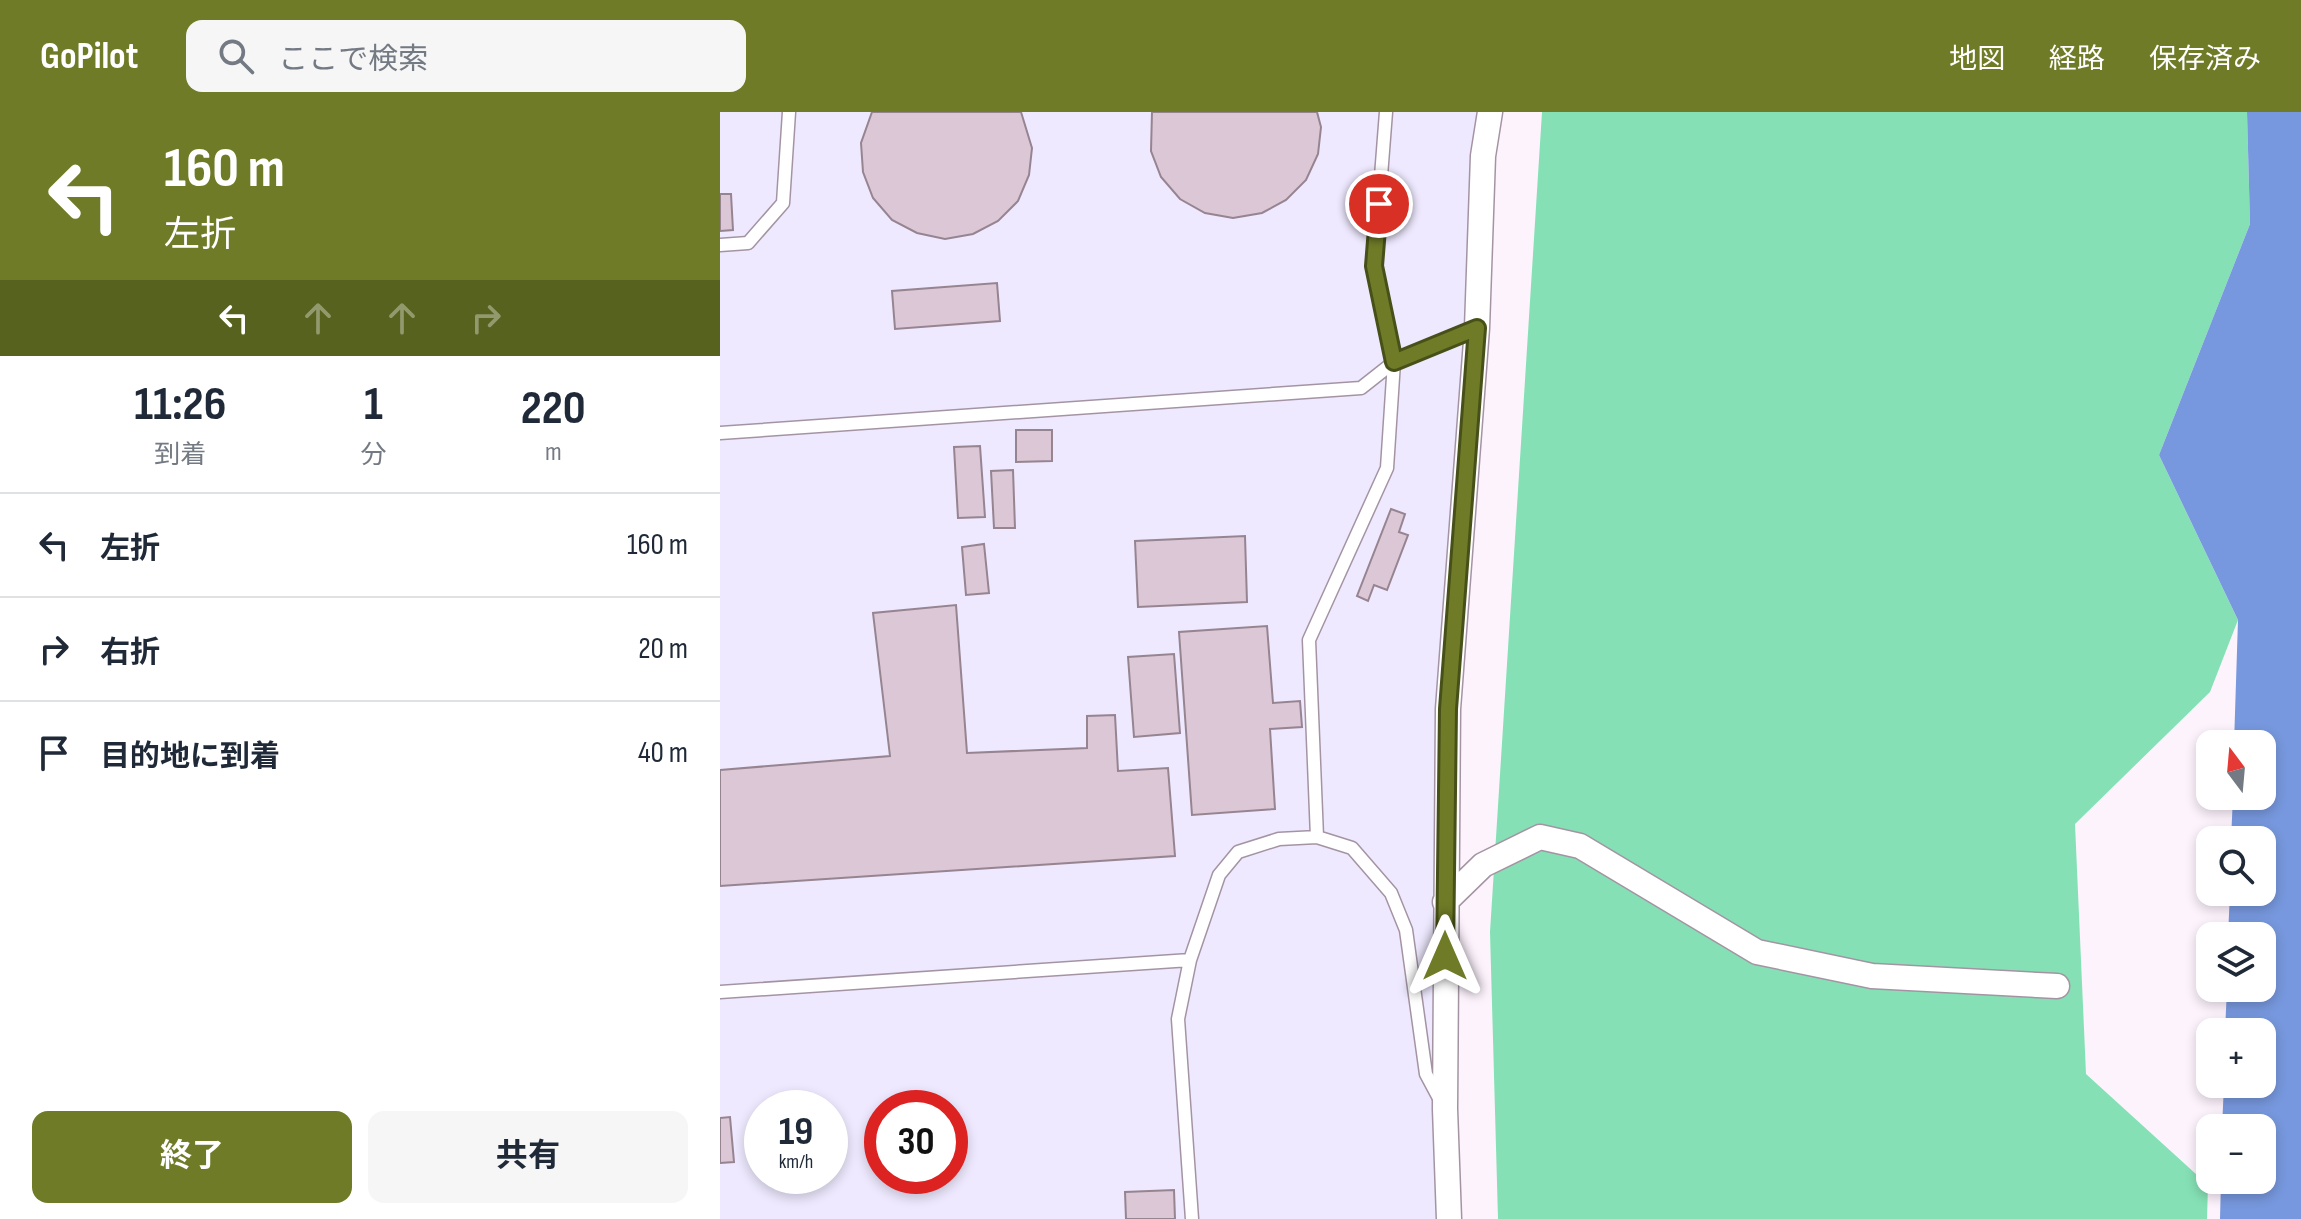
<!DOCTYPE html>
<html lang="ja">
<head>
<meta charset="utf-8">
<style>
	:root { --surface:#fff; --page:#f6f6f7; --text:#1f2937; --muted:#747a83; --line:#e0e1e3; --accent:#6f7b27 }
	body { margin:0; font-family:"Sofia Sans Condensed","Noto Sans JP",sans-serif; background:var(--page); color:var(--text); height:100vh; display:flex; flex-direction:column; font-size:30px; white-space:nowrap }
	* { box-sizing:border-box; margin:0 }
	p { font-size:26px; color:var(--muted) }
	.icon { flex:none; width:44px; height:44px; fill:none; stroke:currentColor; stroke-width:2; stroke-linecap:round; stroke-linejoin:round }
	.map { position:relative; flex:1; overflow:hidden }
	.sheet { display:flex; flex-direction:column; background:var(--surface); width:720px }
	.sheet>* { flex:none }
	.hud { background:#6f7b27; color:#fff; overflow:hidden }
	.needle { width:52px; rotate:344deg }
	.tools { position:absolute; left:1476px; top:618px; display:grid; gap:16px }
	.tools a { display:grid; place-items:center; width:80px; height:80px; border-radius:16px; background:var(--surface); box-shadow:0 4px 12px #0003; font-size:40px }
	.speed { position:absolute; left:24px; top:978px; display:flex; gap:16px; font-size:40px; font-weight:700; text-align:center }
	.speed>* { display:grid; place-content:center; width:104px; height:104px; border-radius:50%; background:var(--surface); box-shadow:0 4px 12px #0003; line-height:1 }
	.speed small { font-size:20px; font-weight:400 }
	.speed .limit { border:12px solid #d22; background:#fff; color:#111 }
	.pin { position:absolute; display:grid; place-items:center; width:68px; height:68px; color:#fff; margin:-34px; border:4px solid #fff; border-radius:50%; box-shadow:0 2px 8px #0007 }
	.me { position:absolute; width:88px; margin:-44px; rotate:0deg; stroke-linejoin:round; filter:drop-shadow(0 0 6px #0008) }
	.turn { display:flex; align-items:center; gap:28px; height:168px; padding:0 32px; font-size:36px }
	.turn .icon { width:104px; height:104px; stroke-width:2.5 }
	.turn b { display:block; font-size:56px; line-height:68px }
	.lanes { display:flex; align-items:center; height:76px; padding:0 32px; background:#0003; justify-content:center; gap:40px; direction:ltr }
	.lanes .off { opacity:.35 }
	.eta { display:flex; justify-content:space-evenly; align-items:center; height:136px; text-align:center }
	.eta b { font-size:48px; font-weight:700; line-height:56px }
	.button { display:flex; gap:16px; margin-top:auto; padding:16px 32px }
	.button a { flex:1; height:92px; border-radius:16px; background:var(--accent); color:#fff; font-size:32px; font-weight:700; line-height:92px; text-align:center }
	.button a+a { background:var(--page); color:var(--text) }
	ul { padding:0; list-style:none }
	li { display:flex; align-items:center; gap:24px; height:104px; padding:0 32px; border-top:2px solid var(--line) }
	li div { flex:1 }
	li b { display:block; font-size:30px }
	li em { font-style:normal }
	header { display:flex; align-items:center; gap:48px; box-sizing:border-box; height:112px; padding:0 40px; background:var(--accent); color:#fff }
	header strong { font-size:38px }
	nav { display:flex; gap:44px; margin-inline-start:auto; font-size:28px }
	.search { width:560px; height:72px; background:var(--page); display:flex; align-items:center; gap:20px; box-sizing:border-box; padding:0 28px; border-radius:16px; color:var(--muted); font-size:30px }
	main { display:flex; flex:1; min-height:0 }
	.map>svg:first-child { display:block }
	.industrial { fill:#eee9fe; fill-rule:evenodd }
	.green { fill:#85e1b5 }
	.water { fill:#7798de }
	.building { fill:#dbc7d5; stroke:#978491; stroke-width:2 }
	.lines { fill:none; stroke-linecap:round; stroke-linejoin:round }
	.service-casing { stroke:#a494a3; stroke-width:15 }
	.minor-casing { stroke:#a494a3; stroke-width:27 }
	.service { stroke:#fff; stroke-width:12 }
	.minor { stroke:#fff; stroke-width:24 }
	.route-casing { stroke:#485019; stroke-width:20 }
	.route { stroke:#6f7b27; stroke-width:14 }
</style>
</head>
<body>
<header>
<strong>GoPilot</strong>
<div class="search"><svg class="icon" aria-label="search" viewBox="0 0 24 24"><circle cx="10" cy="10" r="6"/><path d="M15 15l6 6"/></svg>ここで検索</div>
<nav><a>地図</a><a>経路</a><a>保存済み</a></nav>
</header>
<main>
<section class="sheet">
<div class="hud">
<div class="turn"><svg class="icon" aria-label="left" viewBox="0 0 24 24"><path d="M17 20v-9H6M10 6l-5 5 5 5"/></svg><div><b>160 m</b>左折</div></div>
<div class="lanes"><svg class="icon" aria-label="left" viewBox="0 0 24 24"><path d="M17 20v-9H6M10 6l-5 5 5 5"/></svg><svg class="icon off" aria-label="ahead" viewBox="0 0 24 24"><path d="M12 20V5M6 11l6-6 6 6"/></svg><svg class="icon off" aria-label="ahead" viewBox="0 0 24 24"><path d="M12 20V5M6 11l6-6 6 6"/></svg><svg class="icon off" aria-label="right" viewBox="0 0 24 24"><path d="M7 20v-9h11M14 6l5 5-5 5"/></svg></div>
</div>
<div class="eta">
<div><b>11:26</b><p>到着</p></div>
<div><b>1</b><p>分</p></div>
<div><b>220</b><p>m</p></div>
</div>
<ul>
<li><svg class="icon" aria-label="left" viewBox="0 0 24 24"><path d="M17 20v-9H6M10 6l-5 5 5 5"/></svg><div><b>左折</b></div><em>160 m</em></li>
<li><svg class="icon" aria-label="right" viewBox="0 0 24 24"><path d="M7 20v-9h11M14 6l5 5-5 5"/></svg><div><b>右折</b></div><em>20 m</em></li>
<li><svg class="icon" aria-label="arrive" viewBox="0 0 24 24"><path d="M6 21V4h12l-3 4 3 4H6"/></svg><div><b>目的地に到着</b></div><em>40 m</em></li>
</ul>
<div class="button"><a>終了</a><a>共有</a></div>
</section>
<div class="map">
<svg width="1581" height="1107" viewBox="0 0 1581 1107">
	<rect width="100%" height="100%" fill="#fdf3fd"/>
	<path class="industrial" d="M0 0H763L725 790 731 1107H0ZM42 996H110V1064H42ZM162 996H230V1064H162Z"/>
	<path class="green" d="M822 0H1527L1530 112 1439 343 1518 508 1490 580 1355 712 1366 962 1488 1073 1487 1107H778L770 820Z"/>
	<path class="water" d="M1527 0H1581V1107H1500L1501 1068H1542V1016H1502L1504 972H1542V920H1505L1507 876H1542V824H1508L1510 780H1542V728H1511L1513 684H1542V632H1514L1518 508 1439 343 1530 112Z"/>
	<path class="building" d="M152 0H301L312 36 309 63 298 89 278 109 253 122 225 127 197 121 172 108 153 86 143 60 141 31Z
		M432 0H597L601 15 598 42 586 68 566 88 542 101 513 106 485 101 460 87 441 65 431 39Z
		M0 82H11L13 118 0 119Z
		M277 171 280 209 175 217 172 179Z
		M296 318H332V349L296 350Z
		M260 334 265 405 238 406 234 335Z
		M293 358 295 416H274L271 359Z
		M671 397 685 402 679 420 688 423 667 478 654 473 648 489 637 484Z
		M525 424 527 490 418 495 415 429Z
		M264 432 269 481 246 483 242 435Z
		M236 493 247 641 367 636V604L395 603 398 659 448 656 455 744 0 774V658L170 644 153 501Z
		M547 514 553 591 580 589 582 615 550 617 555 697 472 703 459 520Z
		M454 542 460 621 414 625 408 545Z
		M10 1005 14 1050 0 1051V1006Z
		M454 1078 455 1107H406L405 1080Z"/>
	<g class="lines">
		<defs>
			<path id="service" d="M0 133 28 131 63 91 69 0
				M0 321 641 276 674 250 757 216
				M597 725 589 528 667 356 674 250 654 154 666 0
				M470 848 458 907 472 1107
				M0 880 470 848 499 763 518 740 559 727 597 725 632 736 671 781 686 818 706 962 721 990"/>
			<path id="minor" d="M725 790 763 753 820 725 860 734 1037 840 1152 864 1337 874
				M729 1107 725 997 728 597 757 216 763 44 770 0"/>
		</defs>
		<use href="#service" class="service-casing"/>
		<use href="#minor" class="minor-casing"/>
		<use href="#service" class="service"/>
		<use href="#minor" class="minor"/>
	</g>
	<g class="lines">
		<defs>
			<path id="route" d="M659 92 654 154 674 250 757 216 728 597 725 844"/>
		</defs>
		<use href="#route" class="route-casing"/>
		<use href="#route" class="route"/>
	</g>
</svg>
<div class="tools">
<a><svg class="needle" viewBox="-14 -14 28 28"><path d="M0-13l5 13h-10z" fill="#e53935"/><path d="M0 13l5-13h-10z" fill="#747a83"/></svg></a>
<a><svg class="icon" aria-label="search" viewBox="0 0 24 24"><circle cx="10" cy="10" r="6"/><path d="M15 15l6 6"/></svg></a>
<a><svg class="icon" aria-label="layers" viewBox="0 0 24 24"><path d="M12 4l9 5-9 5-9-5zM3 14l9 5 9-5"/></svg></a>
<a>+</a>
<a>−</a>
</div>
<div class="speed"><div>19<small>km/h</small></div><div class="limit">30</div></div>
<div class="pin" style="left:659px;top:92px;background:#d93025"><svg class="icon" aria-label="arrive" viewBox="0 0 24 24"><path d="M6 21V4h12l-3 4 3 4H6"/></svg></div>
<svg class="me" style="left:725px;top:844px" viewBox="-20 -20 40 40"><path d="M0-17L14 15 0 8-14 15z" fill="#6f7b27" stroke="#fff" stroke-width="4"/></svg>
</div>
</main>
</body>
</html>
